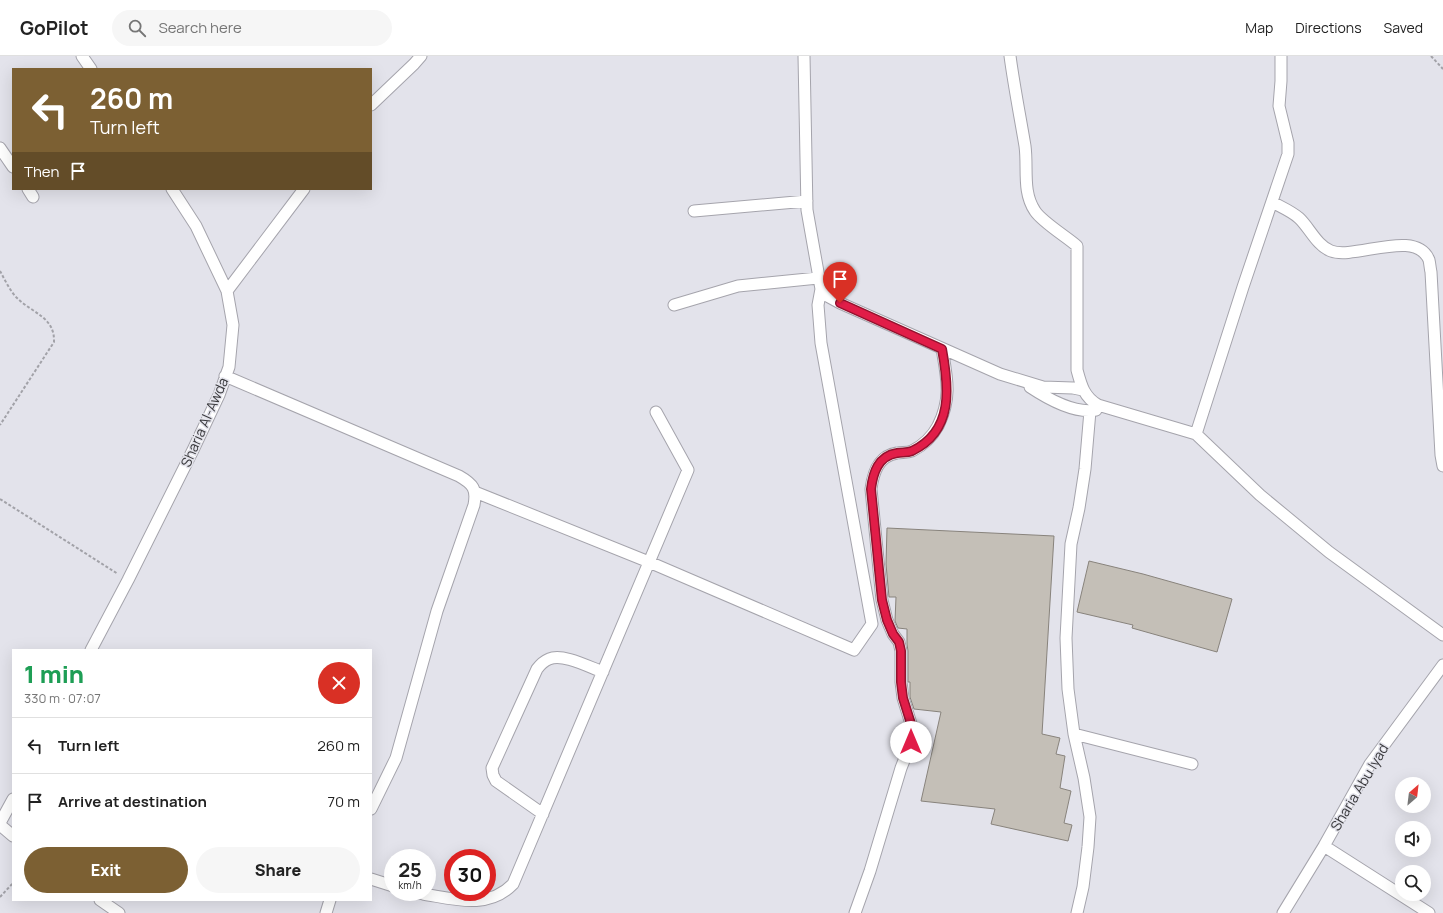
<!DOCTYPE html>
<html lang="en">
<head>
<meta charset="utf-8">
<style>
	:root { --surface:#fff; --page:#f6f6f6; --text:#222; --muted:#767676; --line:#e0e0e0; --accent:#7c6033 }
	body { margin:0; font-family:Manrope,sans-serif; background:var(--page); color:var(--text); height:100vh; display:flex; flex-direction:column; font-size:15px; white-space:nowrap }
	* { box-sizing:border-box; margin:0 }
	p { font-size:13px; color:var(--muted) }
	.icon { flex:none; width:22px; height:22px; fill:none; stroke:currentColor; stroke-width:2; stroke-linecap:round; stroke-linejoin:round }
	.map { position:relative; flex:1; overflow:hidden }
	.details { position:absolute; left:12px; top:593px; width:360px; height:252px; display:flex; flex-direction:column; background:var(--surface); border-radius:0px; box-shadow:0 4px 16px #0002 }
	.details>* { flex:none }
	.banner { position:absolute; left:12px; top:12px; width:360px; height:122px; border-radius:0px; box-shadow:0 4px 16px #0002; background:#7c6033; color:#fff; overflow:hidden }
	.needle { width:26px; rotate:28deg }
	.controls { position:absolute; left:1395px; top:721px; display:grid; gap:8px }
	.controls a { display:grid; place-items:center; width:36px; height:36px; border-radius:50%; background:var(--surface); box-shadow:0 4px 16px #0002; font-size:20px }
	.speed { position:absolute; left:384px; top:793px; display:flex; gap:8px; font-size:20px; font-weight:700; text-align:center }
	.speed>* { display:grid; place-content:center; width:52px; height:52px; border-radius:50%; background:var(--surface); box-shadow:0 4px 16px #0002; line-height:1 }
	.speed small { font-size:10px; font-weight:400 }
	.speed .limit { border:6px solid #d22; background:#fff; color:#111 }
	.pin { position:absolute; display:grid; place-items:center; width:34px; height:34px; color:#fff; margin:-41px -17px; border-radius:50% 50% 50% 0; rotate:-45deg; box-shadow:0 0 4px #0007 }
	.pin .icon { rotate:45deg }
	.me { position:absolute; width:44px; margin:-22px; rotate:0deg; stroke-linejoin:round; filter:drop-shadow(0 0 3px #0008) }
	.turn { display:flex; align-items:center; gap:14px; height:84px; padding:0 12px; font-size:18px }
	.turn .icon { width:52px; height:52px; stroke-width:2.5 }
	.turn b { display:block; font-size:28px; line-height:34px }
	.then { display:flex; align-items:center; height:38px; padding:0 12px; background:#0003; gap:8px; font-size:15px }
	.round { display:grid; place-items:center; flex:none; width:42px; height:42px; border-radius:21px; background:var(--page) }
	.summary { display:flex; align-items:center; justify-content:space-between; height:68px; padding:0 12px }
	h1 { font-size:24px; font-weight:800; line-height:30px; color:#1e9e55 }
	.primary-button { display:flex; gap:8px; margin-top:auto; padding:8px 12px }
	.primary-button a { flex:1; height:46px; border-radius:24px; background:var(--accent); color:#fff; font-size:16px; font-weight:800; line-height:46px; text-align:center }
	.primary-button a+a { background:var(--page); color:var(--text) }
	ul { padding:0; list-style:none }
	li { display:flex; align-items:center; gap:12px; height:56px; padding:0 12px; border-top:1px solid var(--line) }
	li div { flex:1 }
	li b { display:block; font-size:15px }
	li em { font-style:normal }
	header { display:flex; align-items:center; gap:24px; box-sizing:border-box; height:56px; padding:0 20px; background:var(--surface); border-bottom:1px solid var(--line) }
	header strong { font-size:19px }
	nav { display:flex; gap:22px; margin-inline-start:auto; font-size:14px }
	.search { width:280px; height:36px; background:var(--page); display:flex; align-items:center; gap:10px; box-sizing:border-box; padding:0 14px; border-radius:22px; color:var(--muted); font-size:15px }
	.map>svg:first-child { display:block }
	.building { fill:#c4bfb7; stroke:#88837c }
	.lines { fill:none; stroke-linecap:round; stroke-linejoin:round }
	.street-casing { stroke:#a5a4ac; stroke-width:13 }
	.path { stroke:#a2a2a8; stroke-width:2; stroke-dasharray:3 2; stroke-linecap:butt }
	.street { stroke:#fff; stroke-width:11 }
	.route-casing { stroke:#92132f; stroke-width:10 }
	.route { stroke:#e11d48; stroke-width:7 }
	.labels { text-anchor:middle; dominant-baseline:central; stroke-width:3; stroke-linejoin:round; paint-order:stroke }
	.street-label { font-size:14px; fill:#39393c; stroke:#e3e3eb }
</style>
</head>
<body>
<header>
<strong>GoPilot</strong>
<div class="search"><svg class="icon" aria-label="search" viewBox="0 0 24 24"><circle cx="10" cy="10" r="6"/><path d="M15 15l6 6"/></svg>Search here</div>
<nav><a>Map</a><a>Directions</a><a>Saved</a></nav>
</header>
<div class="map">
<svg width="1443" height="857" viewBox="0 0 1443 857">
	<rect width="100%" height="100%" fill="#e3e3eb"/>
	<path class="building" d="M887 472 1054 480 1042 678 1060 682 1056 698 1065 700 1060 732 1071 735 1064 767 1072 769 1068 785 991 768 995 753 921 745 941 656 914 653 910 641V626H908V595L907 588V573L898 572 895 565 896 541H889L886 508Z
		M1089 505 1143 518 1232 543 1217 596 1132 572 1133 569 1077 556Z"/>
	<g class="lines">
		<defs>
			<path id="street" d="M82 0 91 13
				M804 0 807 154 821 233 829 241 840 247 1000 318 1043 331 1073 332 1083 334
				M1010 0C1014 30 1020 60 1025 90 1028 112 1022 136 1035 155 1042 166 1067 181 1077 190V314C1081 329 1084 341 1098 349L1196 378
				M1281 0V25L1279 50 1288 87V98L1243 231 1196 378 1260 439 1329 496 1443 579
				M371 49 414 8 421 0
				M0 92 13 111
				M28 133 33 141
				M1272 146C1281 151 1291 155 1299 162 1309 171 1317 190 1331 195 1355 204 1416 172 1429 204 1430 208 1430 212 1431 216L1441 399 1443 410
				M694 155 807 145
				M227 235 304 133
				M674 249 738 230 818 222
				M225 320 459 420C473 428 477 433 474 449L437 555 396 702 371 753
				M1030 331C1048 343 1074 358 1096 354
				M475 436 649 506 854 594 872 568 821 287 818 249 821 233
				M91 594 128 524 193 394 219 339 229 311 233 269 227 235 196 170 172 133
				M1074 678 1192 708
				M543 758 496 725 493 719 492 712 537 613C540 609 544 605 549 603 563 597 589 611 603 616
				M0 767 13 743
				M0 769 13 780
				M1324 790 1429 857
				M371 823 393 830
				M414 836 423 838C454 843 488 854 513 828L688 414 656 356
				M100 844 119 857
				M326 857 330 844
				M855 857 870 815 901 712 911 687 912 671 903 642 901 626V595L899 586 893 578 887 564 882 544 871 433C873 417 878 400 897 397 902 396 907 397 912 395 924 389 932 381 938 370 952 342 947 322 942 293
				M1077 857 1083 831 1088 791 1090 761 1084 722 1074 678 1068 633 1066 582 1071 488 1079 452 1085 413 1090 355
				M1283 857 1324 790 1370 708 1443 609"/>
		</defs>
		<use href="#street" class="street-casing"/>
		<path class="path" d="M1431 0 1443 13
			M0 215C5 224 10 235 17 242 32 257 55 261 54 286L0 369
			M0 443 118 518
			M0 841 13 827"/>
		<use href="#street" class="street"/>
	</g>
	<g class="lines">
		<defs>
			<path id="route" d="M840 247 942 293C949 331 954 375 912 395 907 397 902 396 897 397 878 400 873 417 871 433L882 544 887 564 893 578 899 586 901 595V626L903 642 912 671 911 686"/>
		</defs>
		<use href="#route" class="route-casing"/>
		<use href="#route" class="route"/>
	</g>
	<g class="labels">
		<g class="street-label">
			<text transform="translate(204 366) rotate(-66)">Sharia Al-Awda</text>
			<text transform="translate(1359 731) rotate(-59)">Sharia Abu Iyad</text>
		</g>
	</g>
</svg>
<div class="controls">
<a><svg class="needle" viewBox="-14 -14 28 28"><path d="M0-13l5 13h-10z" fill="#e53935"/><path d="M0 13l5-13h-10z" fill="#767676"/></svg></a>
<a><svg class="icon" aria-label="sound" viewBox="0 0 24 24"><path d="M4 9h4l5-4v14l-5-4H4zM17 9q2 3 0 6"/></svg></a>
<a><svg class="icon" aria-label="search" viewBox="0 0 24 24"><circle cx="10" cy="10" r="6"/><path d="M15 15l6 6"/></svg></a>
</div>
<div class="speed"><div>25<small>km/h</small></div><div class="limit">30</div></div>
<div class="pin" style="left:840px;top:247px;background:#d93025"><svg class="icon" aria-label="arrive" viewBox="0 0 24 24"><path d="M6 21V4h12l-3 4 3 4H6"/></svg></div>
<svg class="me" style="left:911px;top:686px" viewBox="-20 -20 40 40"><circle r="19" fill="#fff"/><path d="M0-13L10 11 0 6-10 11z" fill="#e11d48"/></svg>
<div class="banner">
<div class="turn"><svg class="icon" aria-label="left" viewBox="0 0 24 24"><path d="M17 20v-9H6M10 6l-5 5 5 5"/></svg><div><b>260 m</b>Turn left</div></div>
<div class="then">Then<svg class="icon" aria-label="arrive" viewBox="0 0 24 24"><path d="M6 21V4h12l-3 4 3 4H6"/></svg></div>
</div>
<section class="details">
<div class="summary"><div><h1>1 min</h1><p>330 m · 07:07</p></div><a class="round" style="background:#d93025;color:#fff"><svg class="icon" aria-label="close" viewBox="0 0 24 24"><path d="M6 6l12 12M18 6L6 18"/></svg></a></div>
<ul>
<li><svg class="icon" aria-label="left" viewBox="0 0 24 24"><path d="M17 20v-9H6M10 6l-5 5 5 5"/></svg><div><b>Turn left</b></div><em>260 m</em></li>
<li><svg class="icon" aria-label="arrive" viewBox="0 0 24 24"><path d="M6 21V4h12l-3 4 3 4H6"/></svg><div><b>Arrive at destination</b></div><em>70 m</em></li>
</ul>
<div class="primary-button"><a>Exit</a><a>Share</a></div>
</section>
</div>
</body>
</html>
